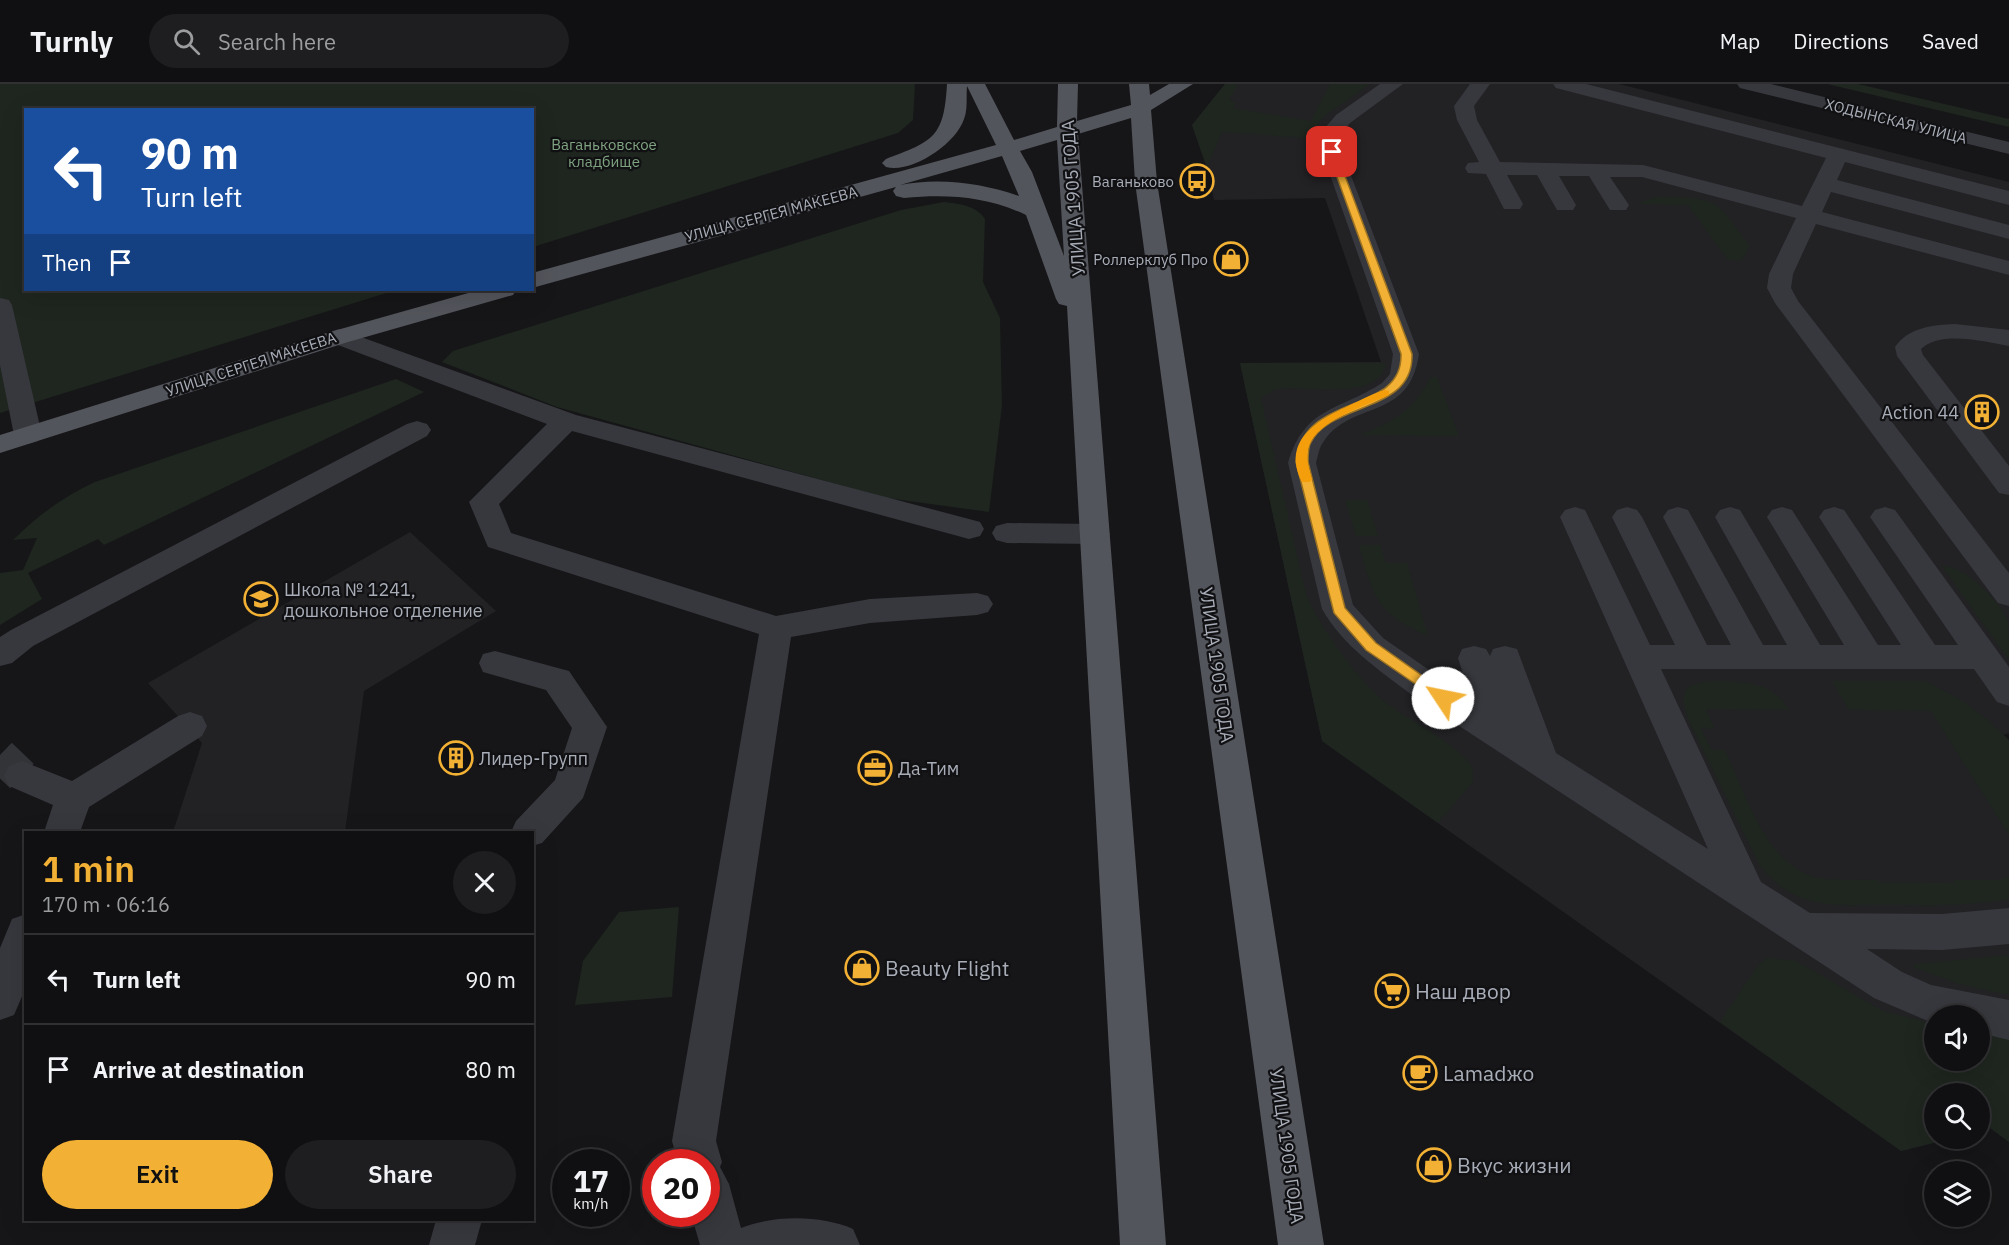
<!DOCTYPE html>
<html lang="en">
<head>
<meta charset="utf-8">
<style>
	:root { --surface:#101012; --page:#1e1e20; --text:#f1f3f6; --muted:#9c9d9f; --line:#303032; --accent:#f2b134 }
	body { margin:0; font-family:"IBM Plex Sans",sans-serif; background:var(--page); color:var(--text); height:100vh; display:flex; flex-direction:column; font-size:22px; white-space:nowrap }
	* { box-sizing:border-box; margin:0 }
	p { font-size:20px; color:var(--muted) }
	.icon { flex:none; width:33px; height:33px; fill:none; stroke:currentColor; stroke-width:2; stroke-linecap:round; stroke-linejoin:round }
	.map { position:relative; flex:1; overflow:hidden }
	.side { position:absolute; left:24px; top:747px; width:510px; height:390px; display:flex; flex-direction:column; background:var(--surface); border-radius:0px; box-shadow:0 6px 24px #0002,0 0 0 2px var(--line) }
	.side>* { flex:none }
	.guide { position:absolute; left:24px; top:24px; width:510px; height:183px; border-radius:0px; box-shadow:0 6px 24px #0002,0 0 0 2px var(--line); background:#1a4fa0; color:#fff; overflow:hidden }
	.tools { position:absolute; left:1924px; top:921px; display:grid; gap:12px }
	.tools a { display:grid; place-items:center; width:66px; height:66px; border-radius:50%; background:var(--surface); box-shadow:0 6px 24px #0002,0 0 0 2px var(--line); font-size:30px }
	.speed { position:absolute; left:552px; top:1065px; display:flex; gap:12px; font-size:30px; font-weight:700; text-align:center }
	.speed>* { display:grid; place-content:center; width:78px; height:78px; border-radius:50%; background:var(--surface); box-shadow:0 6px 24px #0002,0 0 0 2px var(--line); line-height:1 }
	.speed small { font-size:15px; font-weight:400 }
	.speed .limit { border:9px solid #d22; background:#fff; color:#111 }
	.pin { position:absolute; display:grid; place-items:center; width:51px; height:51px; color:#fff; margin:-26px; border-radius:12px; box-shadow:0 3px 9px #0006 }
	.me { position:absolute; width:66px; margin:-33px; rotate:304deg; stroke-linejoin:round; filter:drop-shadow(0 0 4px #0008) }
	.turn { display:flex; align-items:center; gap:21px; height:126px; padding:0 18px; font-size:27px }
	.turn .icon { width:78px; height:78px; stroke-width:2.5 }
	.turn b { display:block; font-size:42px; line-height:51px }
	.then { display:flex; align-items:center; height:57px; padding:0 18px; background:#0003; gap:12px; font-size:22px }
	.round { display:grid; place-items:center; flex:none; width:63px; height:63px; border-radius:32px; background:var(--page) }
	.overview { display:flex; align-items:center; justify-content:space-between; height:102px; padding:0 18px }
	h1 { font-size:36px; font-weight:600; line-height:45px; color:var(--accent) }
	.button { display:flex; gap:12px; margin-top:auto; padding:12px 18px }
	.button a { flex:1; height:69px; border-radius:36px; background:var(--accent); color:#111; font-size:24px; font-weight:600; line-height:69px; text-align:center }
	.button a+a { background:var(--page); color:var(--text) }
	ul { padding:0; list-style:none }
	li { display:flex; align-items:center; gap:18px; height:90px; padding:0 18px; border-top:2px solid var(--line) }
	li div { flex:1 }
	li b { display:block; font-size:22px }
	li em { font-style:normal }
	header { display:flex; align-items:center; gap:36px; box-sizing:border-box; height:84px; padding:0 30px; background:var(--surface); border-bottom:2px solid var(--line) }
	header strong { font-size:28px }
	nav { display:flex; gap:33px; margin-inline-start:auto; font-size:21px }
	.search { width:420px; height:54px; background:var(--page); display:flex; align-items:center; gap:15px; box-sizing:border-box; padding:0 21px; border-radius:33px; color:var(--muted); font-size:22px }
	.map>svg:first-child { display:block }
	.built { fill:#222225; fill-rule:evenodd }
	.green { fill:#1e261f }
	.lines { fill:none; stroke-linecap:round; stroke-linejoin:round }
	.minor-tunnel { stroke:#333438; stroke-width:34; stroke-dasharray:34 16; stroke-linecap:butt }
	.minor { fill:#37383d; fill-rule:evenodd }
	.major { fill:#53555c; fill-rule:evenodd }
	.route { fill:#f2b134; stroke:#9d7322; stroke-width:1.5 }
	.slow { fill:#f59e0b }
	.labels { text-anchor:middle; dominant-baseline:central; stroke-width:4.5; stroke-linejoin:round; paint-order:stroke }
	.far-street-label { font-size:15px; fill:#a8adb8; stroke:#111113 }
	.far-park-label { font-size:15px; fill:#7fa381; stroke:#111113 }
	.far-poi-label { font-size:15px; fill:#a8adb8; stroke:#111113; text-anchor:end }
	.street-label { font-size:18px; fill:#a8adb8; stroke:#111113 }
	.poi-label { font-size:18px; fill:#a8adb8; stroke:#111113; text-anchor:start }
	.near-poi-label { font-size:21px; fill:#a8adb8; stroke:#111113; text-anchor:start }
</style>
</head>
<body>
<header>
<strong>Turnly</strong>
<div class="search"><svg class="icon" aria-label="search" viewBox="0 0 24 24"><circle cx="10" cy="10" r="6"/><path d="M15 15l6 6"/></svg>Search here</div>
<nav><a>Map</a><a>Directions</a><a>Saved</a></nav>
</header>
<div class="map">
<svg width="2009" height="1161" viewBox="0 0 2009 1161">
	<rect width="100%" height="100%" fill="#161618"/>
	<path class="built" d="M1225 0H1619L2009 98V649L1999 653 2009 669V1058L1990 1044 1980 1047V1010H1935V1054L1949 1055 1901 1067 1322 657 1240 279 1381 278 1325 114 1214 116 1207 84 1192 41ZM1935 932H1980V976H1935Z
		M410 448 496 527 364 607 345 748H173L202 659 148 599Z"/>
	<path class="green" d="M0 0H915L913 36 898 49 533 163 532 26H26V206H396L0 329Z
		M1225 0H1238L1229 16 1236 18 1233 24 1311 37 1330 0H1370L1327 30 1305 54 1222 48 1207 84 1192 41Z
		M1827 0H1858L2009 35V43Z
		M1657 113C1719 114 1713 113 1750 162L1742 176H1728L1688 121 1642 120 1641 118Z
		M944 118C959 120 976 121 985 135L983 198 1000 234 1002 321 989 428 887 414 557 323 442 278 453 267 901 126Z
		M1240 279H1386C1380 318 1306 301 1277 305 1271 306 1266 311 1261 314L1305 506C1314 536 1354 589 1378 612 1399 632 1462 661 1472 684 1474 688 1473 694 1473 698L1438 739 1322 657Z
		M1431 293H1437L1459 352 1359 351C1396 337 1412 327 1431 293Z
		M396 295 424 308 104 461 98 455 28 489 42 515 0 541V489L23 486 37 454 13 456C38 431 63 413 95 398Z
		M1345 416H1367L1378 452H1356Z
		M1359 461H1380L1386 479H1407L1428 552C1375 528 1374 514 1359 461Z
		M1942 482C1966 482 2000 517 2008 538 2009 548 2009 566 2009 576Z
		M1711 597C1742 597 1772 597 1789 626L1706 625 1714 644 1701 645 1712 666H1725C1745 708 1765 778 1812 792 1833 798 1856 795 1877 796L1879 798 1955 799 1954 796H1999L2009 793V815C1966 823 1923 821 1880 821 1855 821 1826 823 1802 814 1784 807 1771 796 1759 780L1687 633C1679 607 1685 600 1711 597Z
		M1832 597H1925L1956 613 1987 635 2009 656V751L1931 627 1849 626Z
		M679 823 672 913 575 921 583 877 619 828Z
		M2009 871V911L1959 900 1913 883 1915 880Z
		M1767 874 1796 877 1883 927 1935 940V976H1980V949L2009 954V1058L1990 1044 1980 1047V1010H1935V1054L1949 1055 1901 1067 1720 938 1758 881Z"/>
	<g class="lines">
		<path class="minor-tunnel" d="M0 671 22 692"/>
		<path class="minor" d="M1380 0H1403L1350 39 1339 52 1342 68 1419 270C1409 338 1353 315 1324 357 1319 363 1318 372 1316 379L1353 521 1383 554 1471 615 1458 574 1462 565 1474 562 1486 565 1490 572 1493 565 1505 562 1517 565 1556 669 1708 765 1560 433 1565 426 1575 423 1585 426 1650 561H1675L1612 433 1617 426 1627 423 1637 426 1642 433 1707 561H1731L1663 433 1668 426 1678 423 1688 426 1763 561H1787L1715 433 1720 426 1730 423 1740 426 1820 561H1844L1767 433 1772 426 1782 423 1792 426 1878 561H1901L1819 433 1824 426 1834 423 1844 426 1935 561H1958L1870 433 1875 426 1885 423 1895 426 2009 583V622L1997 618 1974 585H1661L1761 798 1810 829 1942 830 2009 824V860L1942 866 1867 865 1902 888 1931 901 2009 916V956L1980 949V932H1935V940L1874 914 1412 611C1379 586 1343 562 1322 525L1288 379C1305 322 1339 327 1382 299L1390 290 1393 270 1322 68 1319 51 1336 31Z
			M1470 0H1490L1474 22 1477 36 1500 78 1643 81 1802 122 1826 74 1556 4 1553 0H1586L2009 107V121L1845 78 1837 96 2009 141V155L1831 108 1822 128 2009 177V191L1816 140 1793 190 1791 204 1798 217 2009 489V522L1998 519 1775 219 1767 204 1769 190 1796 134 1642 93H1610L1629 121 1626 126H1610L1589 92H1559L1576 121 1573 126H1557L1537 91H1507L1523 120 1520 125H1504L1486 90 1468 89 1465 84 1468 79 1479 78 1457 36 1454 22Z
			M1737 0H1771L2009 58V70L1740 4Z
			M0 214 9 216 12 221 42 351 38 357 28 360 18 357 14 351 0 281Z
			M1955 240 2009 246V262C1985 258 1941 246 1921 265L1923 271 2009 382V411L1999 409 1897 272 1895 263C1909 243 1933 241 1955 240Z
			M339 245 576 331 969 435 980 438 984 445 980 452 969 455 572 347 499 420 511 449 776 532 870 515 977 509 988 512 993 520 988 528 977 531 870 539 791 553 716 1057 722 1078 720 1083 729 1100 741 1144C774 1131 821 1131 853 1145L860 1161H700L691 1130H706V1078H678L672 1057 759 550 488 463 469 418 547 340 330 258 326 253 330 248Z
			M417 337 427 340 431 346 427 352 33 562 12 579 0 582V553L11 546 407 340Z
			M1007 439 1095 440 1106 443 1110 450 1106 457 1095 460 1007 459 996 456 992 449 996 442Z
			M495 567 569 587 607 643 583 714 542 759 532 762V748H511L516 737 555 696 572 644 546 606 483 588 479 579 483 570Z
			M190 628 202 632 207 642 202 652 89 723 80 748H44L53 721 9 702 4 692 9 682 22 677 72 697 178 632Z
			M26 830V903L14 931 0 936V864L12 835Z
			M436 1136H482L475 1161H429Z"/>
		<path class="major" d="M947 0H985L1014 56 1057 43 1058 0H1078L1077 37 1131 21 1129 0H1149L1150 11 1169 0H1193L1151 26 1157 98 1324 1161H1278L1135 98 1131 34 1078 50 1166 1161H1120L1067 222 1059 220 1056 215 1026 131C986 112 947 110 904 114L896 112 893 107 896 103 532 204V189L996 61 967 2C966 13 968 25 964 35 956 60 911 90 886 83L882 79 886 75C934 57 944 53 947 0ZM1057 56 1064 172 1032 88 1020 67ZM1002 72 1019 112C983 99 938 93 900 101Z
			M479 206H516L513 211 348 258 0 369V351L330 248Z"/>
	</g>
	<path class="route" d="M1332 66 1336 68 1412 270C1414 330 1330 317 1310 360 1308 365 1308 373 1308 378L1345 524 1376 559 1448 610V618L1443 619 1366 566 1334 529 1296 378C1302 307 1403 332 1401 270L1328 68Z"/>
	<path class="slow" d="M1385 306 1389 307V311C1367 321 1317 337 1309 362 1305 372 1309 385 1312 395L1310 398H1302C1281 356 1318 336 1350 321 1362 316 1373 309 1385 306Z"/>
	<defs>
		<symbol id="bus-ring" viewBox="-11 -11 22 22"><circle r="9.5" fill="#111113" stroke="#f2b134" stroke-width="1.5"/><path d="M-5-6H5V4H4V6H2V4H-2V6H-4V4H-5ZM-3.5-4V0h7V-4ZM-3.5 1.2v1.5H-2V1.2ZM2 1.2v1.5H3.5V1.2Z" fill="#f2b134"/></symbol>
		<symbol id="shop-ring" viewBox="-11 -11 22 22"><circle r="9.5" fill="#111113" stroke="#f2b134" stroke-width="1.5"/><path d="M-5-2.5h2.3a2.7 3.5 0 0 1 5.4 0H5L5.5 6h-11ZM-1.5-2.5h3a1.5 2.3 0 0 0-3 0Z" fill="#f2b134"/></symbol>
		<symbol id="building-ring" viewBox="-11 -11 22 22"><circle r="9.5" fill="#111113" stroke="#f2b134" stroke-width="1.5"/><path d="M-4-6H4V6H1V3H-1V6H-4ZM-2.5-4.3h1.7v1.8h-1.7ZM.8-4.3h1.7v1.8H.8ZM-2.5-1h1.7V.8h-1.7ZM.8-1h1.7V.8H.8Z" fill="#f2b134"/></symbol>
		<symbol id="school-ring" viewBox="-11 -11 22 22"><circle r="9.5" fill="#111113" stroke="#f2b134" stroke-width="1.5"/><path d="M0-5L7-2L0 1L-7-2ZM-4 1L0 2.5L4 1V4Q0 6-4 4Z" fill="#f2b134"/></symbol>
		<symbol id="office-ring" viewBox="-11 -11 22 22"><circle r="9.5" fill="#111113" stroke="#f2b134" stroke-width="1.5"/><path d="M-6-3h4V-5.5h4V-3h4V5H-6ZM-1-4.5V-3h2v-1.5ZM-6 0V1H6V0Z" fill="#f2b134"/></symbol>
		<symbol id="supermarket-ring" viewBox="-11 -11 22 22"><circle r="9.5" fill="#111113" stroke="#f2b134" stroke-width="1.5"/><path d="M-6-5.5h2.5l.6 2H6L4.5 2H-2.5L-4.4-4H-6ZM-1.5 3.2a1.3 1.3 0 1 0 .1 0ZM3 3.2a1.3 1.3 0 1 0 .1 0Z" fill="#f2b134"/></symbol>
		<symbol id="cafe-ring" viewBox="-11 -11 22 22"><circle r="9.5" fill="#111113" stroke="#f2b134" stroke-width="1.5"/><path d="M-5.5-4.5H6V0H3Q3 3.5 0 3.5H-2.5Q-5.5 3.5-5.5 0ZM3-3.2v2h1.7v-2ZM-6 4.5H4V6H-6Z" fill="#f2b134"/></symbol>
	</defs>
	<g fill-rule="evenodd">
		<use href="#bus-ring" x="1178" y="78" width="38" height="38"/>
		<use href="#shop-ring" x="1212" y="156" width="38" height="38"/>
		<use href="#building-ring" x="1963" y="309" width="38" height="38"/>
		<use href="#school-ring" x="242" y="496" width="38" height="38"/>
		<use href="#building-ring" x="437" y="655" width="38" height="38"/>
		<use href="#office-ring" x="856" y="665" width="38" height="38"/>
		<use href="#shop-ring" x="843" y="865" width="38" height="38"/>
		<use href="#supermarket-ring" x="1373" y="888" width="38" height="38"/>
		<use href="#cafe-ring" x="1401" y="970" width="38" height="38"/>
		<use href="#shop-ring" x="1415" y="1062" width="38" height="38"/>
	</g>
	<g class="labels">
		<g class="far-street-label">
			<text transform="translate(1896 37) rotate(14)">ХОДЫНСКАЯ УЛИЦА</text>
			<text transform="translate(771 130) rotate(-15)">УЛИЦА СЕРГЕЯ МАКЕЕВА</text>
			<text transform="translate(251 280) rotate(-18)">УЛИЦА СЕРГЕЯ МАКЕЕВА</text>
		</g>
		<g class="far-park-label">
			<text x="604" y="60">Ваганьковское<tspan x="604" dy="17">кладбище</tspan></text>
		</g>
		<g class="far-poi-label">
			<text x="1174" y="97">Ваганьково</text>
			<text x="1208" y="175">Роллерклуб Про</text>
		</g>
		<g class="street-label">
			<text transform="translate(1073 114) rotate(-94)">УЛИЦА 1905 ГОДА</text>
			<text transform="translate(1217 581) rotate(82)">УЛИЦА 1905 ГОДА</text>
			<text transform="translate(1287 1062) rotate(82)">УЛИЦА 1905 ГОДА</text>
		</g>
		<g class="poi-label">
			<text x="1959" y="328" text-anchor="end">Action 44</text>
			<text x="284" y="505">Школа № 1241,<tspan x="284" dy="21">дошкольное отделение</tspan></text>
			<text x="479" y="674">Лидер-Групп</text>
			<text x="898" y="684">Да-Тим</text>
		</g>
		<g class="near-poi-label">
			<text x="885" y="884">Beauty Flight</text>
			<text x="1415" y="907">Наш двор</text>
			<text x="1443" y="989">Lamadжo</text>
			<text x="1457" y="1081">Вкус жизни</text>
		</g>
	</g>
</svg>
<div class="tools">
<a><svg class="icon" aria-label="sound" viewBox="0 0 24 24"><path d="M4 9h4l5-4v14l-5-4H4zM17 9q2 3 0 6"/></svg></a>
<a><svg class="icon" aria-label="search" viewBox="0 0 24 24"><circle cx="10" cy="10" r="6"/><path d="M15 15l6 6"/></svg></a>
<a><svg class="icon" aria-label="layers" viewBox="0 0 24 24"><path d="M12 4l9 5-9 5-9-5zM3 14l9 5 9-5"/></svg></a>
</div>
<div class="speed"><div>17<small>km/h</small></div><div class="limit">20</div></div>
<div class="pin" style="left:1332px;top:68px;background:#d93025"><svg class="icon" aria-label="arrive" viewBox="0 0 24 24"><path d="M6 21V4h12l-3 4 3 4H6"/></svg></div>
<svg class="me" style="left:1443px;top:614px" viewBox="-20 -20 40 40"><circle r="19" fill="#fff"/><path d="M0-13L10 11 0 6-10 11z" fill="#f2b134"/></svg>
<div class="guide">
<div class="turn"><svg class="icon" aria-label="left" viewBox="0 0 24 24"><path d="M17 20v-9H6M10 6l-5 5 5 5"/></svg><div><b>90 m</b>Turn left</div></div>
<div class="then">Then<svg class="icon" aria-label="arrive" viewBox="0 0 24 24"><path d="M6 21V4h12l-3 4 3 4H6"/></svg></div>
</div>
<section class="side">
<div class="overview"><div><h1>1 min</h1><p>170 m · 06:16</p></div><a class="round"><svg class="icon" aria-label="close" viewBox="0 0 24 24"><path d="M6 6l12 12M18 6L6 18"/></svg></a></div>
<ul>
<li><svg class="icon" aria-label="left" viewBox="0 0 24 24"><path d="M17 20v-9H6M10 6l-5 5 5 5"/></svg><div><b>Turn left</b></div><em>90 m</em></li>
<li><svg class="icon" aria-label="arrive" viewBox="0 0 24 24"><path d="M6 21V4h12l-3 4 3 4H6"/></svg><div><b>Arrive at destination</b></div><em>80 m</em></li>
</ul>
<div class="button"><a>Exit</a><a>Share</a></div>
</section>
</div>
</body>
</html>
